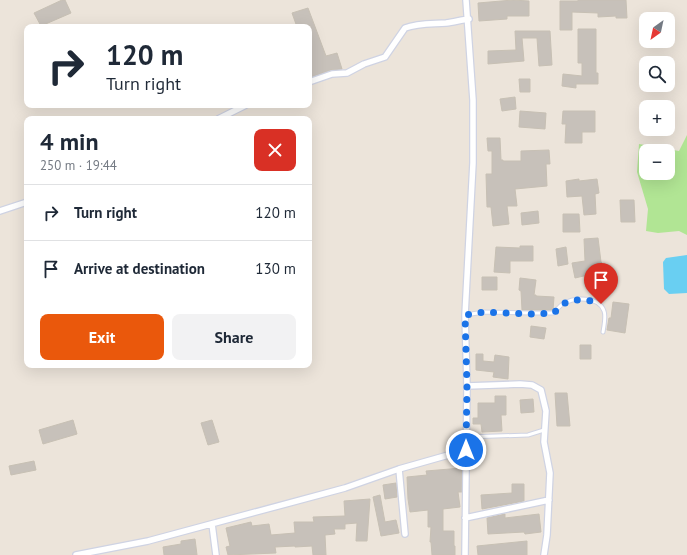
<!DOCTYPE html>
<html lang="en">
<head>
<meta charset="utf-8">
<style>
	:root { --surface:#fff; --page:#f2f2f3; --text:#1f2937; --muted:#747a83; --line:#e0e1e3; --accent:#ea580c }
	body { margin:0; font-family:"PT Sans",sans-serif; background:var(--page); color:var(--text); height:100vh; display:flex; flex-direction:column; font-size:15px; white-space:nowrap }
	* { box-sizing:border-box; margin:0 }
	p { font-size:13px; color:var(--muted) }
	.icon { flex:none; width:22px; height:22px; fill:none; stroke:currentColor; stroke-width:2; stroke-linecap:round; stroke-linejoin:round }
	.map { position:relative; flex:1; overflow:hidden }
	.drawer { position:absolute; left:24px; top:116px; width:288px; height:252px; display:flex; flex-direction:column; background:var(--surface); border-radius:8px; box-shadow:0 4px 16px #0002 }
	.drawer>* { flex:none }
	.banner { position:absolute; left:24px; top:24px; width:288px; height:84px; border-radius:8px; box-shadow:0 4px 16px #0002; background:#fff; color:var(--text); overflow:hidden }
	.needle { width:26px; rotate:213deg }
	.buttons { position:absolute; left:639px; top:12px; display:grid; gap:8px }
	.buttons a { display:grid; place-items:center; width:36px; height:36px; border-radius:8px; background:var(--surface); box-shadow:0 4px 16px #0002; font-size:20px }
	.pin { position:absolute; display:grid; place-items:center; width:34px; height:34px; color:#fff; margin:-41px -17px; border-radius:50% 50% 50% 0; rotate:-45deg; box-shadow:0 0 4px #0007 }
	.pin .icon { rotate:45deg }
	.me { position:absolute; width:44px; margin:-22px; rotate:0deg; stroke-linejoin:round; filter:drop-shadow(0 0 3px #0008) }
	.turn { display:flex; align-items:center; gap:14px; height:84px; padding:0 16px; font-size:18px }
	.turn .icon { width:52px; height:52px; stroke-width:2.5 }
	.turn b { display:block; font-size:28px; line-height:34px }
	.round { display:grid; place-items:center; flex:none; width:42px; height:42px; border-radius:8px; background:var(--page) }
	.summary { display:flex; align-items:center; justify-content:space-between; height:68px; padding:0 16px }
	h1 { font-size:24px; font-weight:700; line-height:30px }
	.button { display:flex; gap:8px; margin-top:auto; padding:8px 16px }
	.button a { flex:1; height:46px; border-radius:8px; background:var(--accent); color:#fff; font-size:16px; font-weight:700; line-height:46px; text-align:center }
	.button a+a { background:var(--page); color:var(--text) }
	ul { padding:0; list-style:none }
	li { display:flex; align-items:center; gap:12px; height:56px; padding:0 16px; border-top:1px solid var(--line) }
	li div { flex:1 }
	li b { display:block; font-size:15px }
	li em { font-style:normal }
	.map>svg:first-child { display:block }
	.green { fill:#b1e594; fill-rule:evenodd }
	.water { fill:#69cff2 }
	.building { fill:#c7c1ba; stroke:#c7c0b4 }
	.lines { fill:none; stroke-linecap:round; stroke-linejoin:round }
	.lane-casing { stroke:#cfd3e3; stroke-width:5 }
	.street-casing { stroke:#cfd3e3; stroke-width:8 }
	.lane { stroke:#fff; stroke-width:3 }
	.street { stroke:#fff; stroke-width:5.5 }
	.route { stroke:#1a73e8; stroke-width:7; stroke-dasharray:0 12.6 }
</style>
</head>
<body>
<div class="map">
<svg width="687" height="555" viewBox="0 0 687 555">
	<rect width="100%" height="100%" fill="#ece4da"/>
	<path class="green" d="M687 135V235L679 231 658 233 646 231 648 209 637 172 639 144 679 151ZM646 151H668V173H646Z"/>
	<path class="water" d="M687 255V293L669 294 664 289 663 262 666 258Z"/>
	<path class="building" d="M62 0H65L71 13 41 26 34 13Z
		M513 0 529 1V16H507V19L479 21 478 3Z
		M578 0H626L627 18H616V16L598 17V13L572 12V30H560V1H578Z
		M308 8 326 56 337 53 342 69 331 70 309 78V27H297L292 13Z
		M578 29H596V73H598V84H576V88L562 86 563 74 582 76V63H578Z
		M515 31H550L552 65 539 66 537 38H522L524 61 488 64V51L516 50Z
		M519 79H530V92H520Z
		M515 97 516 109 502 111 500 99Z
		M520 111 546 113 545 129 519 127Z
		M563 111H595V132H582V143H565L566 124H562Z
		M487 138H500L501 160H503V161H521V151L549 150 550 164H546L547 186 515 189 517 206H507L509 224 493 226 491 207H487L486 174H492V151H488Z
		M579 179V181L597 179 599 193 595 194 596 214 584 215 582 196 567 197 566 181Z
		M620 200H634L635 222H621Z
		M538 211 539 223 522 225 521 213Z
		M563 214H579L580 232H563Z
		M598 238 601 262 602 263 600 277 588 275 575 278 572 263 585 261 584 239Z
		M520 246H533V261H510V273L494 272 496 247 520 248Z
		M566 247 568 264 558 266 556 249Z
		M482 277H497V290H482Z
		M520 278 536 280 534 295H536V296L554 297 553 310H522L521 291 519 290Z
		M613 302 629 304 625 333 607 330 609 318H611Z
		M531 326 546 328 544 339 530 337Z
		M580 345H591V359H580Z
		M476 354H483V361L494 362 495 355 509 357 508 379 493 377 494 372 476 370Z
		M555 393H567L570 426H557Z
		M495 396H506V415H501L502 431 482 432 481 424H473V418H478V403H495Z
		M533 399 534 412 521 413 520 400Z
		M73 420 77 434 43 444 39 430Z
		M212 420 219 442 208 445 201 423Z
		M34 461 36 470 11 475 9 466Z
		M462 468V492H458L460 507 443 509V531H454V546H455V555H432L431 542H430L431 527H428V510L410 512 408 499 407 477 427 475 426 471Z
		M396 483 397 497 385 499 383 485Z
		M512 484H524V501L482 509 481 495 512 493Z
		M380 495 385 522 396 520 399 533 381 536 373 497Z
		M370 499 367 541H356L357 523 345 524V529H334L335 534 325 535 326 555H313L312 546 295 547V546L275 547 276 553 228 555 226 547 230 546 226 528 251 522 252 526 269 524 271 535 295 533 294 522H314L313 517 345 516 344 501Z
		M505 514V518L539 514 541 532 525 534 524 532 488 534 487 518Z
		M195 539 197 555H164L163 547 181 544V541Z
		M527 541V555H478L477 546Z"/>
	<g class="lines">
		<defs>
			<path id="lane" d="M465 315 484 312 531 313H554C557 310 560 305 563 304 574 297 599 296 604 311 606 316 604 326 603 332
				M467 437 528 435 544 430"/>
			<path id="street" d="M309 82 332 74 347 73 364 64 385 57 405 28C418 23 432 24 446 23 454 22 461 20 469 19
				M218 119 246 105
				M0 211 27 202
				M467 386 520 384 532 385 541 390 546 411 544 442 550 473 547 535 544 555
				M399 469 405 534
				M465 518 549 500
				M212 524 216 555
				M76 555 148 541 345 488 399 469 466 450
				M465 555 467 386 465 315 473 163V100L466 0"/>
		</defs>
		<use href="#lane" class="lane-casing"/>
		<use href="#street" class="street-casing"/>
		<use href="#lane" class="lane"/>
		<use href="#street" class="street"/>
	</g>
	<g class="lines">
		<path class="route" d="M466 450 467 386 465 315 484 312 531 314 554 313C557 310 560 305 563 304 575 298 589 299 601 304"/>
	</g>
</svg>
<div class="buttons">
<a><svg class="needle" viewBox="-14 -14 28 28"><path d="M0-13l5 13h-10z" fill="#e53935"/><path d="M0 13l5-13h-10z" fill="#747a83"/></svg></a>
<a><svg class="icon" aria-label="search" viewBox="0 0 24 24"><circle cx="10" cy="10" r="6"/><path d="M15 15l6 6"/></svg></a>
<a>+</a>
<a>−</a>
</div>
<div class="pin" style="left:601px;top:304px;background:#d93025"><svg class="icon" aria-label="arrive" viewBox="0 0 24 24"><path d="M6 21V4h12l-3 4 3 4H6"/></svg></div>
<svg class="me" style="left:466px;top:450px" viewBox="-20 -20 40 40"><circle r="17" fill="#1a73e8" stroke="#fff" stroke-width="3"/><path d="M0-11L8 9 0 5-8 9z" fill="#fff"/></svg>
<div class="banner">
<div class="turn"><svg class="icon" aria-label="right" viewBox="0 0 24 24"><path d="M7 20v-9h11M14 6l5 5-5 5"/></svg><div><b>120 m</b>Turn right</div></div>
</div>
<section class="drawer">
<div class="summary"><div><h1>4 min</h1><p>250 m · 19:44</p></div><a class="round" style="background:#d93025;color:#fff"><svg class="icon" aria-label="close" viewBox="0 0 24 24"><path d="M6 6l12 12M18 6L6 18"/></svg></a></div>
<ul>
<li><svg class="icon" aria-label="right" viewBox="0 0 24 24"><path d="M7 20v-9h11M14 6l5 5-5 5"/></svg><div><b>Turn right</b></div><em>120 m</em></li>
<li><svg class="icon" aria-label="arrive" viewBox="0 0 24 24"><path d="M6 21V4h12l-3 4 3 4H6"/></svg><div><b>Arrive at destination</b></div><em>130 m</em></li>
</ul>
<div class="button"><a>Exit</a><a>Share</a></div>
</section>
</div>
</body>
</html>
